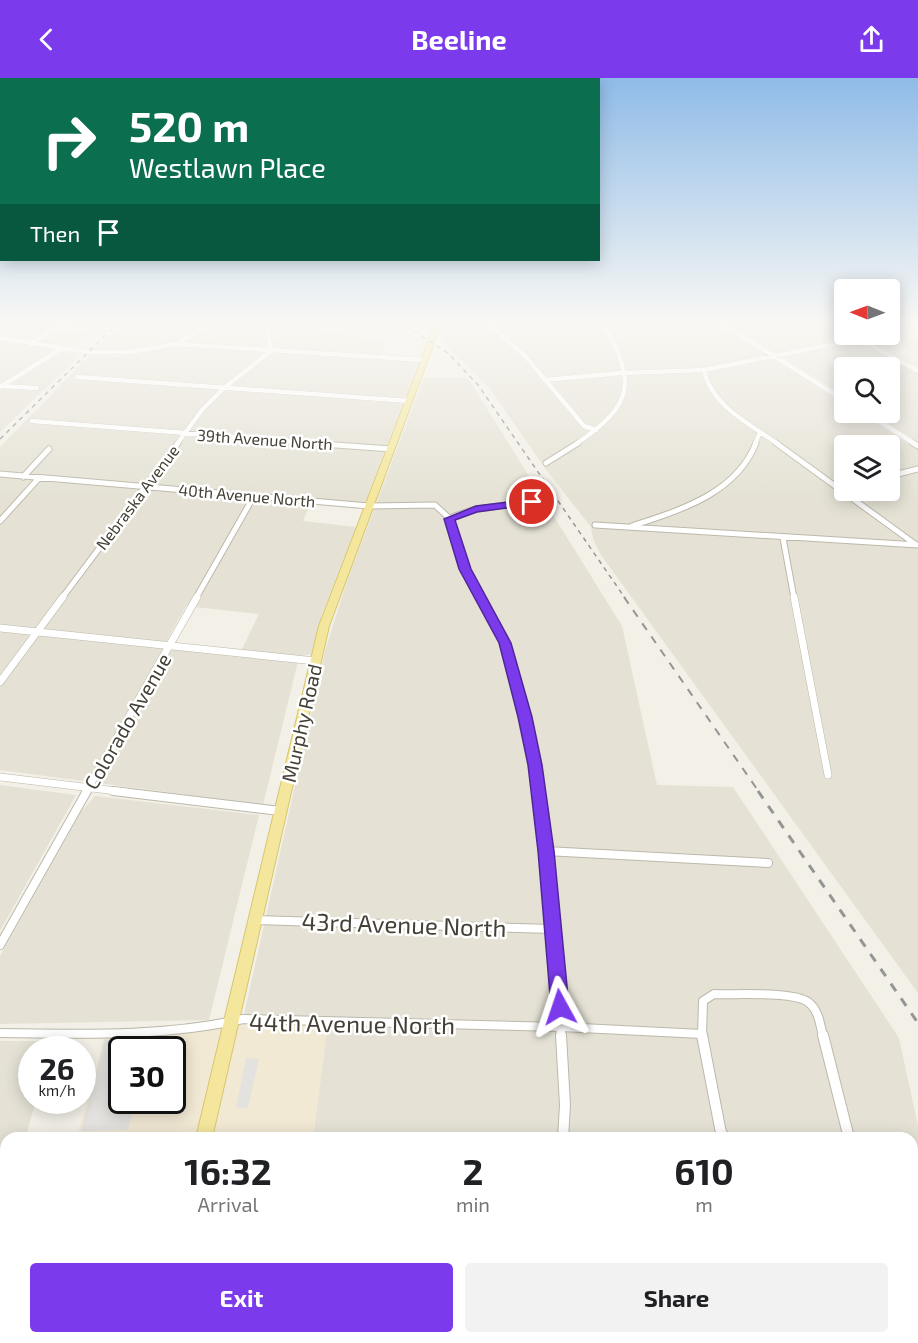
<!DOCTYPE html>
<html lang="en">
<head>
<meta charset="utf-8">
<style>
	:root { --surface:#fff; --page:#f2f2f2; --text:#202124; --muted:#757577; --accent:#7c3aed }
	body { margin:0; font-family:"Exo 2",sans-serif; background:var(--page); color:var(--text); height:100vh; display:flex; flex-direction:column; font-size:22px; white-space:nowrap }
	* { box-sizing:border-box; margin:0 }
	p { font-size:20px; color:var(--muted) }
	.icon { flex:none; width:33px; height:33px; fill:none; stroke:currentColor; stroke-width:2; stroke-linecap:round; stroke-linejoin:round }
	.map { position:relative; flex:1; overflow:hidden }
	.sheet { position:absolute; left:0px; top:1054px; width:918px; height:212px; display:flex; flex-direction:column; background:var(--surface); border-radius:18px 18px 0 0; box-shadow:0 3px 15px #0003 }
	.sheet>* { flex:none }
	.banner { position:absolute; left:0px; top:0px; width:600px; height:183px; box-shadow:0 3px 15px #0003; background:#0b6e4f; color:#fff; overflow:hidden }
	.needle { width:39px; rotate:271deg }
	.tools { position:absolute; left:834px; top:201px; display:grid; gap:12px }
	.tools a { display:grid; place-items:center; width:66px; height:66px; border-radius:6px; background:var(--surface); box-shadow:0 3px 15px #0003; font-size:30px }
	.speed { position:absolute; left:18px; top:958px; display:flex; gap:12px; font-size:30px; font-weight:700; text-align:center }
	.speed>* { display:grid; place-content:center; width:78px; height:78px; border-radius:50%; background:var(--surface); box-shadow:0 3px 15px #0003; line-height:1 }
	.speed small { font-size:15px; font-weight:400 }
	.speed .limit { border:3px solid #111; border-radius:9px; background:#fff; color:#111 }
	.pin { position:absolute; display:grid; place-items:center; width:51px; height:51px; color:#fff; margin:-26px; border:3px solid #fff; border-radius:50%; box-shadow:0 2px 6px #0007 }
	.me { position:absolute; width:66px; margin:-33px; rotate:355deg; stroke-linejoin:round; filter:drop-shadow(0 0 4px #0008) }
	.turn { display:flex; align-items:center; gap:21px; height:126px; padding:0 30px; font-size:27px }
	.turn .icon { width:78px; height:78px; stroke-width:2.5 }
	.turn b { display:block; font-size:42px; line-height:51px }
	.then { display:flex; align-items:center; height:57px; padding:0 30px; background:#0003; gap:12px; font-size:22px }
	.eta { display:flex; justify-content:space-evenly; align-items:center; height:102px; text-align:center }
	.eta b { font-size:36px; font-weight:700; line-height:42px }
	.button { display:flex; gap:12px; margin-top:auto; padding:12px 30px }
	.button a { flex:1; height:69px; border-radius:6px; background:var(--accent); color:#fff; font-size:24px; font-weight:700; line-height:69px; text-align:center }
	.button a+a { background:var(--page); color:var(--text) }
	header { display:flex; justify-content:space-between; align-items:center; height:78px; padding:0 30px; background:var(--accent); color:#fff; font-size:27px; font-weight:700 }
	.map>svg:first-child { display:block }
	.residential { fill:#e5e2d5; fill-rule:evenodd }
	.commercial { fill:#f2e9d4; fill-rule:evenodd }
	.green { fill:#c7e2b3 }
	.parking { fill:#e3e2de }
	.lines { fill:none; stroke-linecap:round; stroke-linejoin:round }
	.minor-far4-casing { stroke:#bcb8aa; stroke-width:5 }
	.minor-far3-casing { stroke:#bcb8aa; stroke-width:7 }
	.minor-far2-casing { stroke:#bcb8aa; stroke-width:8 }
	.minor-far1-casing { stroke:#bcb8aa; stroke-width:10 }
	.minor-casing { stroke:#bcb8aa; stroke-width:12 }
	.tertiary-casing { stroke:#bcb8aa; stroke-width:2 }
	.primary-casing { stroke:#d7c66f; stroke-width:2 }
	.minor-far4 { stroke:#fff; stroke-width:4.5 }
	.minor-far3 { stroke:#fff; stroke-width:5 }
	.minor-far2 { stroke:#fff; stroke-width:7 }
	.minor-far1 { stroke:#fff; stroke-width:8 }
	.minor { stroke:#fff; stroke-width:10 }
	.tertiary { fill:#fff; fill-rule:evenodd }
	.primary { fill:#f4e79d; fill-rule:evenodd }
	.rail-far2 { stroke:#959595; stroke-width:1.5; stroke-dasharray:4.5 4.5; stroke-linecap:butt }
	.rail-far1 { stroke:#959595; stroke-width:2; stroke-dasharray:8 8; stroke-linecap:butt }
	.rail { stroke:#959595; stroke-width:3; stroke-dasharray:9 9; stroke-linecap:butt }
	.route { fill:#7c3aed; stroke:#51269a; stroke-width:1.5 }
	.labels { text-anchor:middle; dominant-baseline:central; stroke-width:5; stroke-linejoin:round; paint-order:stroke }
	.far-street-label { font-size:16px; fill:#444036; stroke:#fff }
	.street-label { font-size:20px; fill:#444036; stroke:#fff }
	.near-street-label { font-size:24px; fill:#444036; stroke:#fff }
</style>
</head>
<body>
<header><svg class="icon" aria-label="back" viewBox="0 0 24 24"><path d="M15 5l-7 7 7 7"/></svg>Beeline<svg class="icon" aria-label="share" viewBox="0 0 24 24"><path d="M12 15V3M7 8l5-5 5 5M5 13v7h14v-7"/></svg></header>
<div class="map">
<svg width="918" height="1265" viewBox="0 0 918 1265">
	<rect width="100%" height="100%" fill="#f2f0e7"/>
	<path class="residential" d="M0 243 88 257 63 273 80 277 0 354Z
		M123 243H314L317 249 330 255 387 261 380 279 176 266 130 276H91Z
		M448 243H714L844 325V334L860 335 918 371V915L601 477 593 461 591 449 547 393 491 312 442 262ZM844 368H890V412H844Z
		M724 243H844V256H890V249L918 264V364L871 335 890 334V290H844V318Z
		M176 268 418 284 365 425 313 420 303 443 356 449 322 536 311 576 299 579 263 727 0 692V369L90 277 119 279ZM186 528 258 536H259L241 573 166 564Z
		M424 299 468 300 622 548 657 707 733 709 899 960 918 1048V1107H912V1060H313L328 944 243 941 325 573 347 503Z
		M0 707 76 717 0 853Z
		M95 718 259 737 209 942 0 946V878L81 734Z
		M0 963H54L52 972H32V1023H36L25 1060H6V1090H0Z"/>
	<path class="commercial" d="M243 941 328 944 313 1060H46L77 1059 106 955ZM122 972H172V1023H122Z
		M33 1260H244L238 1265H32Z"/>
	<path class="green" d="M912 1216 918 1217V1265H795L799 1260H912Z"/>
	<path class="parking" d="M105 962H123L109 1014H121L122 1023H135L128 1052 81 1053Z
		M246 980 259 981 248 1030 236 1029Z"/>
	<g class="lines">
		<defs>
			<path id="minor-far4" d="M486 243 526 279 584 348 596 352
				M718 243 844 322
				M826 243 844 253
				M890 255 918 249
				M851 256 918 293
				M0 260 88 274H130L176 266 424 282
				M177 265 197 254 205 243
				M30 266 68 243
				M704 292C711 328 750 346 778 366
				M77 299 409 323
				M545 302 621 295 704 292 885 256
				M0 308 37 310
				M0 309 61 271
				M865 334 915 366
				M32 343 328 366
				M177 366 202 332 224 310 271 273 268 255 261 243
				M576 366C636 326 636 303 602 243
				M755 366 760 354"/>
			<path id="minor-far3" d="M308 365 391 371
				M776 365 915 466
				M913 365 918 368
				M546 385 578 365
				M0 396 369 428 435 427 449 440
				M890 398 918 391
				M23 399 49 371
				M449 440 465 491 481 520
				M449 440 475 431 532 424
				M0 443 39 400
				M595 447 918 467
				M632 448C680 432 736 416 756 365
				M783 460 794 520
				M62 520 178 365
				M196 520 254 418"/>
			<path id="minor-far2" d="M480 519 505 565 525 639 538 714
				M794 519 828 697
				M0 550 315 583
				M0 604 63 519
				M0 699 125 714
				M86 714 197 519"/>
			<path id="minor-far1" d="M113 713 280 733
				M538 713 546 773 561 958
				M546 773 768 785
				M255 842 553 851
				M0 867 87 713
				M0 955C82 956 163 959 243 941L561 949 702 956
				M702 958 703 923 714 916C735 917 793 913 808 924 819 932 820 947 823 958"/>
			<path id="minor" d="M561 957 565 1027 563 1060
				M702 957 721 1055 726 1060
				M823 957 849 1060
				M0 1186H6"/>
			<path id="tertiary" d="M233 1260H251L249 1265H231Z
				M618 1260H634L636 1265H620Z"/>
			<path id="primary" d="M436 243H442L329 548 212 1060H196L319 548Z
				M135 1260H167L166 1265H134Z"/>
		</defs>
		<use href="#minor-far4" class="minor-far4-casing"/>
		<use href="#minor-far3" class="minor-far3-casing"/>
		<use href="#minor-far2" class="minor-far2-casing"/>
		<use href="#minor-far1" class="minor-far1-casing"/>
		<use href="#minor" class="minor-casing"/>
		<use href="#tertiary" class="tertiary-casing"/>
		<use href="#primary" class="primary-casing"/>
		<use href="#minor-far4" class="minor-far4"/>
		<use href="#minor-far3" class="minor-far3"/>
		<use href="#minor-far2" class="minor-far2"/>
		<use href="#minor-far1" class="minor-far1"/>
		<use href="#minor" class="minor"/>
		<use href="#tertiary" class="tertiary"/>
		<use href="#primary" class="primary"/>
		<path class="rail-far2" d="M399 243 449 276 478 307 625 520
			M0 361 120 243"/>
		<path class="rail-far1" d="M624 519 759 714"/>
		<path class="rail" d="M758 713 918 945"/>
	</g>
	<linearGradient id="sky" x2="0" y2="1"><stop stop-color="#8fbbe8"/><stop offset="0.58" stop-color="#f9f8f4"/><stop offset="1" stop-color="#f9f8f4" stop-opacity="0"/></linearGradient>
	<rect width="918" height="420" fill="url(#sky)"/>
	<path class="route" d="M532 421 535 422V426L477 434 455 442 471 491 511 565 532 639 542 687 554 773 569 929 566 935 560 938 553 935 551 929 538 773 528 687 518 639 499 565 459 491 444 441 476 428Z"/>
	<g class="labels">
		<g class="far-street-label">
			<text transform="translate(265 361) rotate(4)">39th Avenue North</text>
			<text transform="translate(247 417) rotate(5)">40th Avenue North</text>
			<text transform="translate(137 419) rotate(-53)">Nebraska Avenue</text>
		</g>
		<g class="street-label">
			<text transform="translate(127 643) rotate(-60)">Colorado Avenue</text>
			<text transform="translate(301 645) rotate(-77)">Murphy Road</text>
		</g>
		<g class="near-street-label">
			<text transform="translate(404 846) rotate(2)">43rd Avenue North</text>
			<text transform="translate(352 945) rotate(1)">44th Avenue North</text>
		</g>
	</g>
</svg>
<div class="tools">
<a><svg class="needle" viewBox="-14 -14 28 28"><path d="M0-13l5 13h-10z" fill="#e53935"/><path d="M0 13l5-13h-10z" fill="#757577"/></svg></a>
<a><svg class="icon" aria-label="search" viewBox="0 0 24 24"><circle cx="10" cy="10" r="6"/><path d="M15 15l6 6"/></svg></a>
<a><svg class="icon" aria-label="layers" viewBox="0 0 24 24"><path d="M12 4l9 5-9 5-9-5zM3 14l9 5 9-5"/></svg></a>
</div>
<div class="speed"><div>26<small>km/h</small></div><div class="limit">30</div></div>
<div class="pin" style="left:532px;top:424px;background:#d93025"><svg class="icon" aria-label="arrive" viewBox="0 0 24 24"><path d="M6 21V4h12l-3 4 3 4H6"/></svg></div>
<svg class="me" style="left:560px;top:929px" viewBox="-20 -20 40 40"><path d="M0-17L14 15 0 8-14 15z" fill="#7c3aed" stroke="#fff" stroke-width="4"/></svg>
<div class="banner">
<div class="turn"><svg class="icon" aria-label="right" viewBox="0 0 24 24"><path d="M7 20v-9h11M14 6l5 5-5 5"/></svg><div><b>520 m</b>Westlawn Place</div></div>
<div class="then">Then<svg class="icon" aria-label="arrive" viewBox="0 0 24 24"><path d="M6 21V4h12l-3 4 3 4H6"/></svg></div>
</div>
<section class="sheet">
<div class="eta">
<div><b>16:32</b><p>Arrival</p></div>
<div><b>2</b><p>min</p></div>
<div><b>610</b><p>m</p></div>
</div>
<div class="button"><a>Exit</a><a>Share</a></div>
</section>
</div>
</body>
</html>
